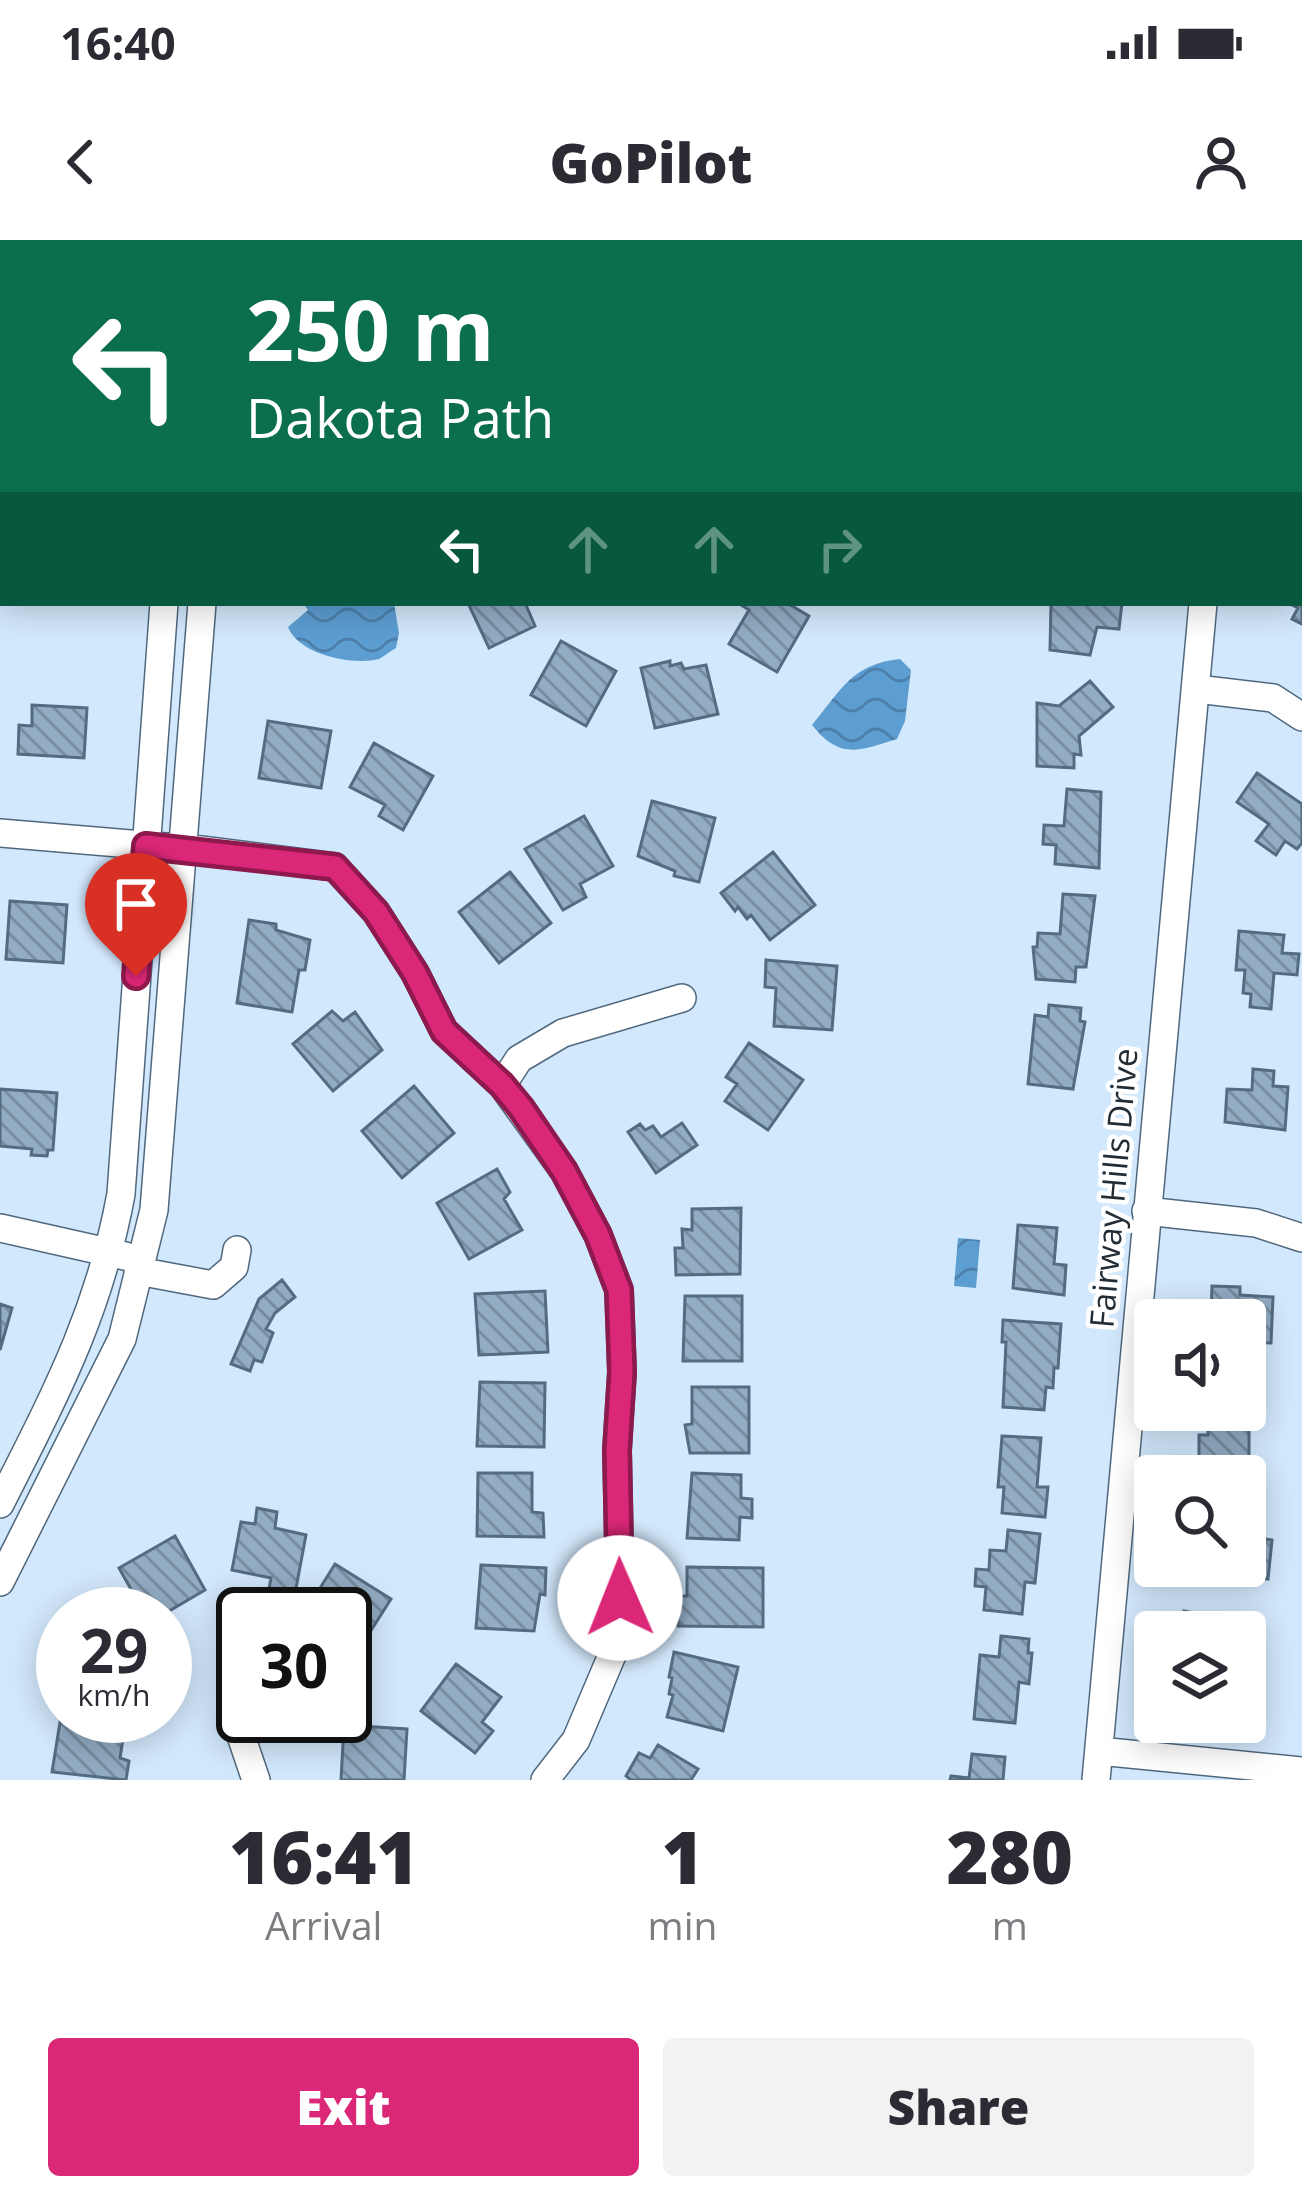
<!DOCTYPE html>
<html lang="en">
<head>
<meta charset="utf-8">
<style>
	:root { --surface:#fff; --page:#f2f2f3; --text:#2b2b33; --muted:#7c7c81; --accent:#db2777 }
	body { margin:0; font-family:"Open Sans",sans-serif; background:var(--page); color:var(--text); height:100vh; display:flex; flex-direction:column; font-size:45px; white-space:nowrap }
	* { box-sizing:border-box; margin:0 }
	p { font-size:39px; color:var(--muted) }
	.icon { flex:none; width:66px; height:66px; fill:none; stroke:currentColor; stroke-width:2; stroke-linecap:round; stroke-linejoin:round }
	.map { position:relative; height:1540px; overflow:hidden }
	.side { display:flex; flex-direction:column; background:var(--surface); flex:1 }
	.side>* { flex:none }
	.top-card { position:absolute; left:0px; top:0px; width:1302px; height:366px; box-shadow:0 6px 30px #0003; background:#0b6e4f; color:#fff; overflow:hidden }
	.buttons { position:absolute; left:1134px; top:1059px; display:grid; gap:24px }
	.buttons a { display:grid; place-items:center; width:132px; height:132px; border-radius:12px; background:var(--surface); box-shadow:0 6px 30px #0003; font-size:60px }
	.speed { position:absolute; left:36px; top:1347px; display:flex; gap:24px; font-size:60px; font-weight:700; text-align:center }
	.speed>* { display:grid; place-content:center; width:156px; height:156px; border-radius:50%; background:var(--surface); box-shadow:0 6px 30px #0003; line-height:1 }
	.speed small { font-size:30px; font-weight:400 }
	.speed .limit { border:6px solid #111; border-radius:18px; background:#fff; color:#111 }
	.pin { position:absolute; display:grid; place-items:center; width:102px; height:102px; color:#fff; margin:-123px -51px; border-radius:50% 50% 50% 0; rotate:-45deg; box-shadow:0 0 12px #0007 }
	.pin .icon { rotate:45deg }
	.me { position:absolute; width:132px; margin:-66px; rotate:359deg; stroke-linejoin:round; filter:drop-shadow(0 0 9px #0008) }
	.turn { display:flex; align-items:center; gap:42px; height:252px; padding:0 48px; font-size:54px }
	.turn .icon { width:156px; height:156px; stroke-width:2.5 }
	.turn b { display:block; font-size:84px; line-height:102px }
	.lanes { display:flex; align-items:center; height:114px; padding:0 48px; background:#0003; justify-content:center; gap:60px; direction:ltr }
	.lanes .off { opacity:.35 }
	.eta { display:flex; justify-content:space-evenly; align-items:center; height:204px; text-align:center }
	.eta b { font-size:72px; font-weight:800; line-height:84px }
	.primary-button { display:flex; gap:24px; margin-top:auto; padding:24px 48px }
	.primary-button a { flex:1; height:138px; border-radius:12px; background:var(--accent); color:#fff; font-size:48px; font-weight:800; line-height:138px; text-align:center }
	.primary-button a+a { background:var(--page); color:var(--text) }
	.status { display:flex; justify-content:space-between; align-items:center; height:84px; padding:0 60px; background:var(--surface); direction:ltr }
	.status svg { height:33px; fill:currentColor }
	header { display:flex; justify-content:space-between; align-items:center; height:156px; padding:0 48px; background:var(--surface); font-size:54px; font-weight:800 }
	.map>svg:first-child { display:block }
	.water { fill:url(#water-waves) }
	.building { fill:url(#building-back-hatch); stroke:#546c82; stroke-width:3 }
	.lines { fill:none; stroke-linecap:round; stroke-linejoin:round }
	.minor-casing { stroke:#50687d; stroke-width:30 }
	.minor { stroke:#fff; stroke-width:27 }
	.route-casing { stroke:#8e194d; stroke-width:30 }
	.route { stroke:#db2777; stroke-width:21 }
	.labels { text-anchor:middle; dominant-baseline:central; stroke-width:9; stroke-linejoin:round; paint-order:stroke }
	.street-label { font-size:33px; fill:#212c35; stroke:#fff }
</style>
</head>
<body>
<div class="status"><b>16:40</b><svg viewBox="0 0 49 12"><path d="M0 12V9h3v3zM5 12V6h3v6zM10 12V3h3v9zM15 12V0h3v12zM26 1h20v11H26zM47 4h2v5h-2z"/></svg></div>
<header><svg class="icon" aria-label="back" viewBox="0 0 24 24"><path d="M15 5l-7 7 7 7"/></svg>GoPilot<svg class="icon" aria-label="person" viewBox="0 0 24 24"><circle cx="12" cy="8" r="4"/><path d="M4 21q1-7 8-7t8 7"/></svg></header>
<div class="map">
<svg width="1302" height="1540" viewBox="0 0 1302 1540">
	<defs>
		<pattern id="water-waves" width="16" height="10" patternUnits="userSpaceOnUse" patternTransform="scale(3)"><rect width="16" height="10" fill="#5c9dd2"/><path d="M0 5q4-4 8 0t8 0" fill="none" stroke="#4c80ab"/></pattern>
		<pattern id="building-back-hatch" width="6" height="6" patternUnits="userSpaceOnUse" patternTransform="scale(3)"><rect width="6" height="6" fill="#92acc3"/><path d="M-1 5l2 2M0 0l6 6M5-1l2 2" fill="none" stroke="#778c9f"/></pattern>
	</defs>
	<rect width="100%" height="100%" fill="#d2e8fc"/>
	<path class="water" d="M303 363H394L399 393 396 408C392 410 383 417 379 419 352 426 298 414 288 387L308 370Z
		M900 419 911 430 905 481 897 499C859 511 840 520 812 485 841 450 852 424 900 419Z
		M958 998 980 1000 976 1048 954 1046Z"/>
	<path class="building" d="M0 60H3L0 114Z
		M0 274 3 275 2 339H0Z
		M1299 327 1302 329V384L1292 379 1298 368 1288 363H1299Z
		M468 363H530L526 365 535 386 489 408Z
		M738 363H787L809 376 777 432 729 404 749 370Z
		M1051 363H1122L1119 389 1097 387 1090 415 1050 410Z
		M561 401 616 431 586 486 531 455Z
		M670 421V426L681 423 684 429 706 425 718 474 655 488 641 428Z
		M1090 441 1113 467 1079 496 1081 515 1074 514V528L1037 526V463L1059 466Z
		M32 465 87 468 84 518 18 514 19 485 32 486Z
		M268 481 331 491 321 548 259 538Z
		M374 503 433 536 403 590 379 576 385 565 350 547Z
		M1257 533 1302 564V603L1297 609 1285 601 1276 615 1256 601 1269 584 1237 562Z
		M1067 549 1101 552 1099 628 1055 624 1056 605 1043 604 1044 585 1064 586Z
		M652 561 715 578 699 642 674 636 675 631 638 616Z
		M584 576 613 626 580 644 586 657 563 670 525 609Z
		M773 612 815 665 770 700 751 675 747 679 738 667 735 671 721 653Z
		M510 632 551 683 499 723 459 672Z
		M1063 654 1095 656 1086 727H1076L1075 742 1036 739 1033 707H1037L1038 693 1060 694Z
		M10 661 67 665 63 723 6 719Z
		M249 680 276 684V690L310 700 305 730H299L292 772 237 763Z
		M1239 691 1284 695 1282 713 1299 714 1297 735 1274 733 1271 769 1250 767 1251 754 1243 753 1245 730H1236Z
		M766 720 837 726 832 790 774 786 776 748 765 747Z
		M1049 765 1081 768 1080 781 1085 782 1073 849 1028 844 1035 775 1048 777Z
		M332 771 343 781 355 772 382 810 333 851 293 804Z
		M749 803 803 840 768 890 725 861 737 844 726 837Z
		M1253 829 1274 831 1273 846 1288 847 1285 890 1225 882 1227 849 1252 850Z
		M414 846 454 893 402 938 362 891Z
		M0 849 57 853 53 910H48L47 916 31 915 32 909 0 906Z
		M682 883 697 905 656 933 628 892 640 884 645 890 653 886 661 897Z
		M497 929 510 952 504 959 522 990 469 1019 437 963Z
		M741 968 740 1034 676 1035 675 1008H683L682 989 692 990V969Z
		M1018 985 1057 988 1054 1024 1066 1025 1064 1055 1013 1048Z
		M282 1040 295 1057 275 1073 266 1089 273 1093 262 1122 254 1120 250 1131 231 1124 259 1059Z
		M1212 1046 1240 1047V1055L1273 1057 1271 1103 1245 1102V1080L1211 1077Z
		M545 1051 548 1112 479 1115 475 1054Z
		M685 1056H742V1121H683Z
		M0 1064 12 1068 0 1110Z
		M1003 1080 1061 1084 1058 1128H1054L1053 1148 1046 1147 1044 1170 1003 1167 1006 1102H1002Z
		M480 1142 545 1143 544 1207 477 1206Z
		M692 1147H749V1213H690L685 1185 692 1184Z
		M1208 1170H1239L1238 1185 1249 1184V1225L1199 1224V1195H1208Z
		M1002 1196 1041 1198 1037 1247H1048L1045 1277 1002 1273 1004 1247H998Z
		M478 1233H532V1272L543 1273 544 1297 477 1296Z
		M692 1233 741 1235V1258L752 1259V1278L740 1277 739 1300 687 1298Z
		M257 1268 277 1272 275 1288 306 1295 294 1359 268 1354 271 1338 232 1330 241 1282 255 1284Z
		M1245 1276 1255 1277 1253 1297 1272 1300 1268 1339 1186 1330 1187 1326H1245Z
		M1008 1290 1040 1294 1035 1343 1025 1342 1022 1374 984 1370 986 1347 975 1346 976 1329 989 1330 990 1310 1006 1311Z
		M175 1296 205 1350 164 1374H145L119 1328Z
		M335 1324 391 1359 363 1403 345 1394V1374H304Z
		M481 1325 546 1328 545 1355 540 1354 534 1391 476 1388Z
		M687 1327 763 1328V1387L678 1386V1356H687Z
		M1184 1371 1239 1382 1237 1392H1182Z
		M1001 1396 1029 1399 1028 1413H1032L1029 1444 1019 1442 1015 1483 974 1479 980 1415 999 1417Z
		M63 1411V1441L53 1437Z
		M674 1412 738 1427 723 1491 667 1477 673 1455 669 1454 672 1438 669 1437Z
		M456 1424 501 1457 482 1482 493 1491 475 1513 421 1471Z
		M62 1470 63 1476 126 1480 120 1518 129 1521 126 1540 52 1532Z
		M344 1485 407 1489 404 1540H341Z
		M658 1505 698 1529 691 1540H631L626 1536 639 1513 650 1518Z
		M972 1514 1005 1517 1003 1540H950L951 1536 969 1538Z"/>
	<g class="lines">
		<defs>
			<path id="minor" d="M492 0 495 3
				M825 0 828 3
				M228 3 230 0
				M275 3 276 0
				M1299 40H1302
				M0 200H3
				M1197 449 1273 458 1302 477
				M0 593 201 610 335 627 376 672 415 733 444 791 502 845 564 931 598 995 619 1050 622 1132 617 1210 621 1394 576 1500 545 1540
				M502 845 519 819 563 793 682 758
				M1146 971 1256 983 1302 998
				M0 988 125 1016
				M138 1031 213 1045 234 1027 237 1010
				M0 1264C54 1157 99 1074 121 954L164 363
				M0 1342 122 1099 154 970 202 363
				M238 1487 256 1540
				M1099 1511 1302 1531
				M1096 1540 1203 363"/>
		</defs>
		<use href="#minor" class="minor-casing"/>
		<use href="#minor" class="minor"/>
	</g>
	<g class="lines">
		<defs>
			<path id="route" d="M136 736 146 606 335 627 376 672 415 733 444 791 502 845 521 868 564 931 598 995 619 1050 622 1132 617 1210 620 1358"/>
		</defs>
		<use href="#route" class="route-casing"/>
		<use href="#route" class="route"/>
	</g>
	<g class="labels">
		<g class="street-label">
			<text transform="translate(1113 948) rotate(-85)">Fairway Hills Drive</text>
		</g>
	</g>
</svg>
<div class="buttons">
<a><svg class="icon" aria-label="sound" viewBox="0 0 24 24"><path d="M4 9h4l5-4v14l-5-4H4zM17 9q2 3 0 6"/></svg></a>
<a><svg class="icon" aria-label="search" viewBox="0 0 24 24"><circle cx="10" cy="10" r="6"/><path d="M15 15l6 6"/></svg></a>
<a><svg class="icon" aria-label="layers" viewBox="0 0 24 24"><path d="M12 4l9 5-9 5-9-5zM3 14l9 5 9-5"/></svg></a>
</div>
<div class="speed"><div>29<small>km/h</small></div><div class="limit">30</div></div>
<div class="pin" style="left:136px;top:736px;background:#d93025"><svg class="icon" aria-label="arrive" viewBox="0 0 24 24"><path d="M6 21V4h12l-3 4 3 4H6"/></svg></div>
<svg class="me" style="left:620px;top:1358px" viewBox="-20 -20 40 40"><circle r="19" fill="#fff"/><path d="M0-13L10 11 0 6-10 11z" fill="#db2777"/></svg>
<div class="top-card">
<div class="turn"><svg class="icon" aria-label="left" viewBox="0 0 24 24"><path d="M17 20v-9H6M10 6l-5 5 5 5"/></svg><div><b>250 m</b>Dakota Path</div></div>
<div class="lanes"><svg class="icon" aria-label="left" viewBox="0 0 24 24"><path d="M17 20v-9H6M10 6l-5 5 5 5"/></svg><svg class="icon off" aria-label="ahead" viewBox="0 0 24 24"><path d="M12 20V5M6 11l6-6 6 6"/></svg><svg class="icon off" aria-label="ahead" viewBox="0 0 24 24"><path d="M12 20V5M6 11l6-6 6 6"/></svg><svg class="icon off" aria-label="right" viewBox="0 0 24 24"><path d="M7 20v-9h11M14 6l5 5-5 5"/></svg></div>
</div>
</div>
<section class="side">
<div class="eta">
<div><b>16:41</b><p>Arrival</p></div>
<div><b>1</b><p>min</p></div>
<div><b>280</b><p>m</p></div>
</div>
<div class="primary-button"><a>Exit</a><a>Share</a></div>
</section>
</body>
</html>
